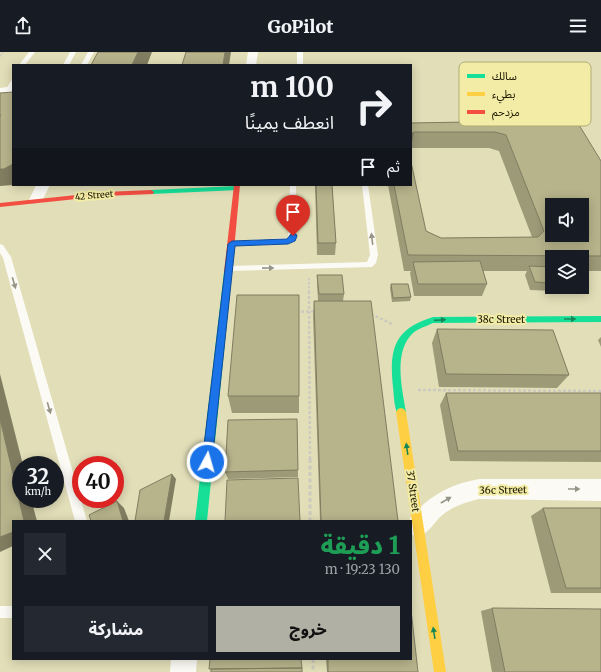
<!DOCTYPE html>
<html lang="ar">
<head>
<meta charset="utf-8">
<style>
	:root { --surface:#171b24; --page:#242831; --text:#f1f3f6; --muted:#9ea1a6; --accent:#b0b0a4 }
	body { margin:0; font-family:Merriweather,"Noto Sans Arabic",serif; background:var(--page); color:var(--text); direction:rtl; height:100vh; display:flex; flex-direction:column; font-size:15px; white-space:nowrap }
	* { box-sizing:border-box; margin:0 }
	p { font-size:13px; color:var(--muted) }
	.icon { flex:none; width:22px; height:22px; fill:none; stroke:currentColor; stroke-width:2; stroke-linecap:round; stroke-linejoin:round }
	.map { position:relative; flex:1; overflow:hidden; direction:ltr }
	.drawer { position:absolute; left:12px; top:468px; width:400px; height:140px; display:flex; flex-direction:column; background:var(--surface); border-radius:0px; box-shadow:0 2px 10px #0003; direction:rtl }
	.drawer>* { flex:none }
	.top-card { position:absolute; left:12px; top:12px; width:400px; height:122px; border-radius:0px; box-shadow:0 2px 10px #0003; direction:rtl; background:#171b24; color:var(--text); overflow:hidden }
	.controls { position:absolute; left:545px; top:146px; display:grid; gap:8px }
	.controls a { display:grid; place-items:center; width:44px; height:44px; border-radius:0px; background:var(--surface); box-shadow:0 2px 10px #0003; font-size:20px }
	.speed { position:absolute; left:12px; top:404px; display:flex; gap:8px; font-size:20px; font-weight:700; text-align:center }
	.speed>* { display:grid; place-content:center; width:52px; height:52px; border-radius:50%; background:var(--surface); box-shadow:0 2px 10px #0003; line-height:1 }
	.speed small { font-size:10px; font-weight:400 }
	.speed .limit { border:6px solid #d22; background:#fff; color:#111 }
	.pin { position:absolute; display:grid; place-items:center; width:34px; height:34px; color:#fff; margin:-41px -17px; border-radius:50% 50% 50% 0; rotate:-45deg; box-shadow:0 0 4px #0007 }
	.pin .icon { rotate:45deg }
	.me { position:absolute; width:44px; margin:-22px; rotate:6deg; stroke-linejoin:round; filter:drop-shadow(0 0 3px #0008) }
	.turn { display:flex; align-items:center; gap:14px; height:84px; padding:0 12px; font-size:18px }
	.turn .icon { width:52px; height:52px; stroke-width:2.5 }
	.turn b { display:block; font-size:28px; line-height:34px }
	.then { display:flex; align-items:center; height:38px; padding:0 12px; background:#0003; gap:8px; font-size:15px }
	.round { display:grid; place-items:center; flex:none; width:42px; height:42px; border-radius:0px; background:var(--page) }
	.summary { display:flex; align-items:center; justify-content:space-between; height:68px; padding:0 12px }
	h1 { font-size:24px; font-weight:800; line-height:30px; color:#1e9e55 }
	.button { display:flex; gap:8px; margin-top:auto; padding:8px 12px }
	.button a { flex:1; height:46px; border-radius:0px; background:var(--accent); color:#111; font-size:16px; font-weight:800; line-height:46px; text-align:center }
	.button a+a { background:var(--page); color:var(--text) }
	header { display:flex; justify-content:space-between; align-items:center; height:52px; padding:0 12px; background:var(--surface); font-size:18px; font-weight:800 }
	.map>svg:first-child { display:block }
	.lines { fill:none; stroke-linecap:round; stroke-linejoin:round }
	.path-far3 { stroke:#cccabf; stroke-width:1.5; stroke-dasharray:2 1.5; stroke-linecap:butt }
	.path-far2 { stroke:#cccabf; stroke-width:2; stroke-dasharray:2.5 1.5; stroke-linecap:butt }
	.path-far1 { stroke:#cccabf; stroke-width:2.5; stroke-dasharray:3 2; stroke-linecap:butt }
	.path { stroke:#cccabf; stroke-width:3; stroke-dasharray:4 2.5; stroke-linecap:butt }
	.lane { fill:#fbfaf4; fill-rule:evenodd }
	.street { fill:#fbfaf4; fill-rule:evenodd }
	.fast { fill:#16e098; fill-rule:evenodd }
	.slow { fill:#ffcf43; fill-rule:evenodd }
	.jam { fill:#f24e42; fill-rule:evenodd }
	.wall { fill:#9d9a78 }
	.shaded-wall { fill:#807d61 }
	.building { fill:#b7b38b; stroke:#807d61; fill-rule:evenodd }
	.oneway { fill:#969486 }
	.oneway2 { fill:#188654 }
	.route { fill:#1a73e8; stroke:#114b97 }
	.labels { text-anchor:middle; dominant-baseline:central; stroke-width:4; stroke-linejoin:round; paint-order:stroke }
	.far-street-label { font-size:9px; fill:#1b1700; stroke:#f3eca6 }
	.street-label { font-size:10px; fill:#1b1700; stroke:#f3eca6 }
	.key { fill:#f3eca6; stroke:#b2ac74; stroke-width:1 }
	.key-label { font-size:11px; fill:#1b1700 }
</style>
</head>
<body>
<header><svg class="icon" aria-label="menu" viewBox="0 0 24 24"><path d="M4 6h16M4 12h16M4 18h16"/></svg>GoPilot<svg class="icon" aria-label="share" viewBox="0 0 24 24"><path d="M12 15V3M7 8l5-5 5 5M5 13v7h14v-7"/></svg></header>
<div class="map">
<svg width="601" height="620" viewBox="0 0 601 620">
	<rect width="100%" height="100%" fill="#e2deb8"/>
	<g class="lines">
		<path class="path-far3" d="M0 4 3 0"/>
		<path class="path-far2" d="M309 226V240"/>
		<path class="path-far1" d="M309 239 310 408
			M296 260 317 259
			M371 262 392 272
			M418 338 601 339"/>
		<path class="path" d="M310 407V469
			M313 607V620"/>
		<path class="lane" d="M29 0H35L25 13H19Z
			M70 0H76L69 13H63Z
			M88 0H94L87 13H81Z
			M297 0H303V13H297Z
			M13 28 12 37 7 38 6 37 11 29Z
			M290 133H296L295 190 288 192 229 194V190L232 189 288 186Z
			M362 133H368L378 203 376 211 372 215 226 219 225 217 226 215 229 214 367 210 370 203Z
			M0 192 3 193 11 205 87 469H75L3 206 0 201Z
			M0 554H13V566H0Z"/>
		<path class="street" d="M248 0H258L256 13H246Z
			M13 34V40L0 42V36Z
			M36 133H50L41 151H31L29 148Z
			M479 427H601V449L479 447C463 451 451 455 439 466 432 474 428 481 418 485L411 482 410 466C429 444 450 432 479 427Z
			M171 607H197L196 620H170Z"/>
		<path class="fast" d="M237 134H239V138L151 142 148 140 151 138Z
			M228 217 232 220 207 469H195L224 220Z
			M601 264V270L433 271C427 274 419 276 413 281 393 300 402 336 406 360L404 363 401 364 398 363C394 355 394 344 393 335 389 297 394 277 433 265Z"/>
		<path class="slow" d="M401 356 404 357 406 360 446 620H434L396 360 398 357Z"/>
		<path class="jam" d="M234 133H240L232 220 228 223 224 220Z
			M151 138 154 140 153 142 105 144 0 155V151L105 140Z"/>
	</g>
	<path class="wall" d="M462 60 490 70 502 69 503 68 601 109V219H582V205H552V235H557L555 239 530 238 525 223 527 219H483L487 232 482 244H414L410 221 411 219H404L388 133H411L426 179 441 186 532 185 499 99 489 96H411V71L461 70 460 68Z
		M315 133H332L336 191 335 203H317Z
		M317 223 344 242 343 249 398 469H320L313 264 314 249H318L317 231Z
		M391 232 411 245 410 249 392 250 390 236Z
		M299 243V361H232L228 344Z
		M437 277 569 323 557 336 439 335 432 291Z
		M601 285V295L598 288Z
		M446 341H601V410L450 409 440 353Z
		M297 367 298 425 228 427 225 420Z
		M543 456H601V541H551L531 464Z
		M492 556 601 620H492L481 559Z
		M326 607H411L418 620H327Z"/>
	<path class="shaded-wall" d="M138 0H152L147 13H132Z
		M225 0H231L229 13H223Z
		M414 80 411 95V82Z
		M13 112V133L0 134V117Z
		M0 322 23 413H21V447H31L37 469H24L0 367Z
		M172 422 176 427 169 469H164Z
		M117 449 124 456 129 469H123Z
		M13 480V494L0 500V485Z"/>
	<path class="building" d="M98 0H138L132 13H91Z
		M186 0H225L223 13H182Z
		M13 40V112L4 117H0V65L1 63H0V41Z
		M576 68 601 109V204L408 203 394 133H411V110L426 179 441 186 538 185 544 179 506 83 495 80H414L411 82V71ZM552 153H582V183H552Z
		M316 133H332L336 191H318Z
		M480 209 487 232H418L413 210Z
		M529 214 552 215V231L535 230Z
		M317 223H342L344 242H319Z
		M391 232H408L411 245 393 246Z
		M237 243H299V344H228Z
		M314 249H371L398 469H321Z
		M437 277 553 278 569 323 446 322Z
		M446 341H601V399H458Z
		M0 367 24 469H13V480L0 485Z
		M297 367 298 418 225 420 228 368Z
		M172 422 164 469H135L140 438Z
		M298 426 300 469H225L227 428Z
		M117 449 123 469H91L89 463Z
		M543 456H601V536H566Z
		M492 556 601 557V620H505Z
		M411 558 418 620H328V607H411Z
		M210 607H301L302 616 209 617Z
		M302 616V620H211V617Z"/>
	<defs><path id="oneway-solid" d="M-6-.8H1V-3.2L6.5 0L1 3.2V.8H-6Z"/></defs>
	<g class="oneway">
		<use href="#oneway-solid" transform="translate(372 187) rotate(-97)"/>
		<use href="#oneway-solid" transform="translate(268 216) rotate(-1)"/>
		<use href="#oneway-solid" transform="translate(14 231) rotate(74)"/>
		<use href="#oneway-solid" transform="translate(49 356) rotate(74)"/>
		<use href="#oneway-solid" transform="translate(574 437)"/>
		<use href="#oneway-solid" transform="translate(446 448) rotate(-30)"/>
	</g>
	<g class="oneway2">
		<use href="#oneway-solid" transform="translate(570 267)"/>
		<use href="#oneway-solid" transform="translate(440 268) rotate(-4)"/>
		<use href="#oneway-solid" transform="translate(407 397) rotate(-98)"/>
		<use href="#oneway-solid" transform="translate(434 581) rotate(-99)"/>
	</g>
	<path class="route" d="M291 182H296L297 184 295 189 288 192 235 194 212 410 211 413 207 414 203 413 202 410 228 192 232 189 287 187Z"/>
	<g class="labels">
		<g class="far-street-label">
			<text transform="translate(94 143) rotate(-5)">42 Street</text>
		</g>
		<g class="street-label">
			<text x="501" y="267">38c Street</text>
			<text transform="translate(503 438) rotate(-1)">36c Street</text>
			<text transform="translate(413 439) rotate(82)">37 Street</text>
		</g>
	</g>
	<rect x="459" y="10" width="132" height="64" rx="6" class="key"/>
	<rect x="467" y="22" width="18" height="4" fill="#16e098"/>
	<rect x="467" y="40" width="18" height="4" fill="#ffcf43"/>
	<rect x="467" y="58" width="18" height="4" fill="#f24e42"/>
	<g class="key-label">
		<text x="492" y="28">سالك</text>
		<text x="492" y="46">بطيء</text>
		<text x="492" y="64">مزدحم</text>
	</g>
</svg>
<div class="controls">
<a><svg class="icon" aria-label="sound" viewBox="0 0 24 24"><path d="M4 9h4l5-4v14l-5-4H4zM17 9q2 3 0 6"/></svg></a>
<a><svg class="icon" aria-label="layers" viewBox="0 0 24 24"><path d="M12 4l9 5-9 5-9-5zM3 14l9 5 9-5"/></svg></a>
</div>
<div class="speed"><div>32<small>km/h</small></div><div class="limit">40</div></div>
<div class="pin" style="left:293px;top:184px;background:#d93025"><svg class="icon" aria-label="arrive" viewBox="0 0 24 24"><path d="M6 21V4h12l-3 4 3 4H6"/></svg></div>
<svg class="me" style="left:207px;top:410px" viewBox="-20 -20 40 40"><circle r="17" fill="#1a73e8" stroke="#fff" stroke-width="3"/><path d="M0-11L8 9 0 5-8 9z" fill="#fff"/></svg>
<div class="top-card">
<div class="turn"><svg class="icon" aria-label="right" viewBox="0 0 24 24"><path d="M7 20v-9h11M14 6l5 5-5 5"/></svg><div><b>100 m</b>انعطف يمينًا</div></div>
<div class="then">ثم<svg class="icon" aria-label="arrive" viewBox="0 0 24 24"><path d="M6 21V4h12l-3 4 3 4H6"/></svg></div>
</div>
<section class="drawer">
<div class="summary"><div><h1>1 دقيقة</h1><p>130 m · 19:23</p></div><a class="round"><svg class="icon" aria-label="close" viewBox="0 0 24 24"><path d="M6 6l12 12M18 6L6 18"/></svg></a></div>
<div class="button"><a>خروج</a><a>مشاركة</a></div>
</section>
</div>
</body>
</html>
